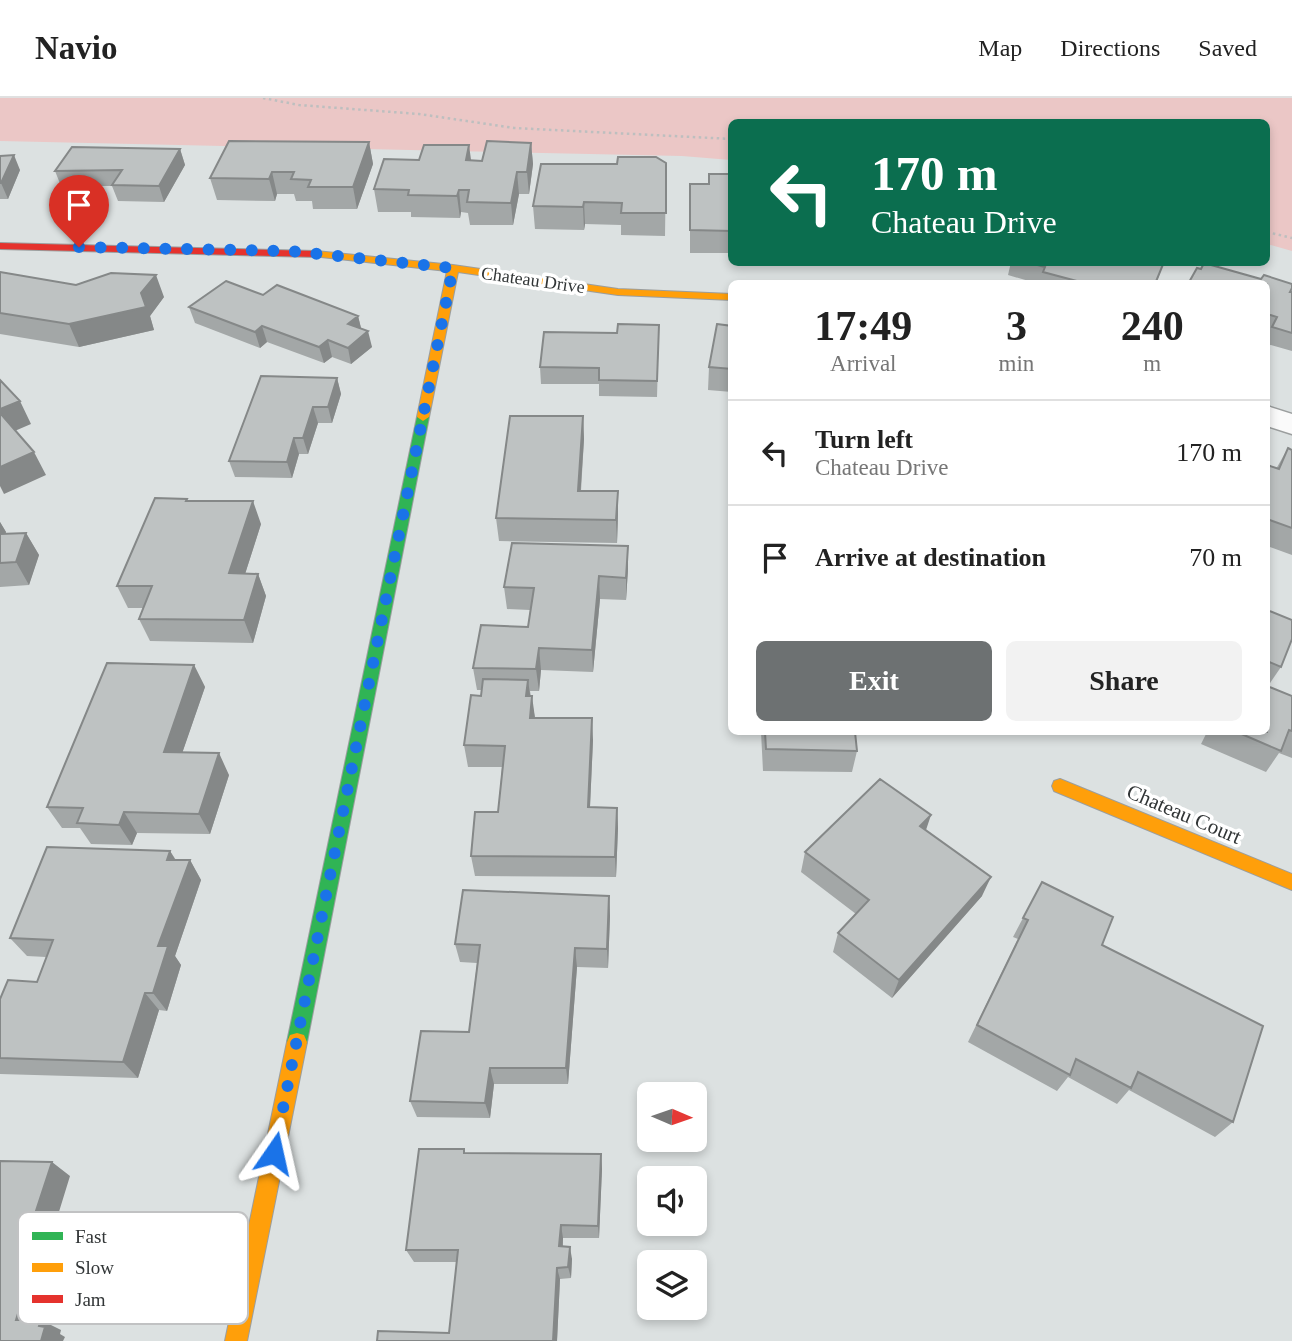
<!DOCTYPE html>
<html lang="en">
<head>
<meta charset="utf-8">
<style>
	:root { --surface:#fff; --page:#f2f2f2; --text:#222; --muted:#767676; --line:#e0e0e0; --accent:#6d7172 }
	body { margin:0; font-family:Georgia,serif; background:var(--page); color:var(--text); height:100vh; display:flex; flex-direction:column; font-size:26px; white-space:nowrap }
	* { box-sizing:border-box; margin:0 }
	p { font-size:23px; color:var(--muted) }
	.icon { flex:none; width:38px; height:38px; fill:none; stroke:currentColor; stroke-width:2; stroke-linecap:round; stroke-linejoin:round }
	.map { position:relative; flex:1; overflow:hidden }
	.panel { position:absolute; left:728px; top:182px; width:542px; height:455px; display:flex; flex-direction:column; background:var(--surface); border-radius:10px; box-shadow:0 4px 10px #0003 }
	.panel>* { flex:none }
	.banner { position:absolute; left:728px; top:21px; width:542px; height:147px; border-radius:10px; box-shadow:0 4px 10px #0003; background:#0b6e4f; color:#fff; overflow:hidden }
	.needle { width:46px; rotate:92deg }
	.fabs { position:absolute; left:637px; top:984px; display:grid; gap:14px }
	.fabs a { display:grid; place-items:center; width:70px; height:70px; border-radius:10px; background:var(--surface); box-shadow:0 4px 10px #0003; font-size:35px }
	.pin { position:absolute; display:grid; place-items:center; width:60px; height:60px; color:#fff; margin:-72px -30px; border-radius:50% 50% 50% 0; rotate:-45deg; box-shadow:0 0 7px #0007 }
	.pin .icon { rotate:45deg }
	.me { position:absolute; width:77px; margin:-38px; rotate:11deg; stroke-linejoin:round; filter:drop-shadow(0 0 5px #0008) }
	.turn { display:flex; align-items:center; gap:24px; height:147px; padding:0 28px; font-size:32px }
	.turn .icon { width:91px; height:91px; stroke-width:2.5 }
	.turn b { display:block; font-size:49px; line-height:60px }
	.eta { display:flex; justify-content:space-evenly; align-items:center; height:119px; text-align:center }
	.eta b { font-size:42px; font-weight:700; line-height:49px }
	.button { display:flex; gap:14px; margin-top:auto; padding:14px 28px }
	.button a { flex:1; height:80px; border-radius:10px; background:var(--accent); color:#fff; font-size:28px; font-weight:700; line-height:80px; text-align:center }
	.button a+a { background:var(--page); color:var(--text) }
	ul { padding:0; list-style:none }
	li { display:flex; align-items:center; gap:21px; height:105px; padding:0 28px; border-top:2px solid var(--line) }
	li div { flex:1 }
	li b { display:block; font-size:26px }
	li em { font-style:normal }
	header { display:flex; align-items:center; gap:42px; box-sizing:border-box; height:98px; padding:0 35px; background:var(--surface); border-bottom:2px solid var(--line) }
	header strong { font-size:33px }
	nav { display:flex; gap:38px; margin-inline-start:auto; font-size:24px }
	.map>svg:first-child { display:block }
	.green { fill:#ebc7c6 }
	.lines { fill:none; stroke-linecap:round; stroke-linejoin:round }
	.street-casing { stroke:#9b9e9e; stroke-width:3 }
	.fast-casing { stroke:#9b9e9e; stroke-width:2 }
	.slow-casing { stroke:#9b9e9e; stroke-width:2 }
	.jam-casing { stroke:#9b9e9e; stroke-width:2 }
	.path { stroke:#bdbfbf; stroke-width:2.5; stroke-dasharray:2.5 3.5; stroke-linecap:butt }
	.street { fill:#fafafa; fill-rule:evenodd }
	.fast { fill:#30b455; fill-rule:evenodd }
	.slow { fill:#ff9f0a; fill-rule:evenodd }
	.jam { fill:#e5322d; fill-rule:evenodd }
	.wall { fill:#a3a7a7 }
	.shaded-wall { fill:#858888 }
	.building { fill:#bec2c2; stroke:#858888; stroke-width:2 }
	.route { stroke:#1a73e8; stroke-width:12; stroke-dasharray:0 21.6 }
	.labels { text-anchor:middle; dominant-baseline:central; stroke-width:7; stroke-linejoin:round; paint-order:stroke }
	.far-street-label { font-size:18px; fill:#313536; stroke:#fff }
	.street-label { font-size:21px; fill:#313536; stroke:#fff }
	.key { fill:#fff; stroke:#c1c2c3; stroke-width:2 }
	.key-label { font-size:19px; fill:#313536 }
</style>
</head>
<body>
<header>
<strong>Navio</strong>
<nav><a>Map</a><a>Directions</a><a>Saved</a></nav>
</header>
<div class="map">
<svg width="1292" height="1243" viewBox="0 0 1292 1243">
	<rect width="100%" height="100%" fill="#dce1e1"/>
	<path class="green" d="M0 0H1292V153L1267 146V24H732L731 62 682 58 0 43Z"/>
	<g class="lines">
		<defs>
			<path id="street" d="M1267 308 1292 316V336L1267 328Z"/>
			<path id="fast" d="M423 315 429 319 307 944 304 951 297 953 290 951 287 944 417 319Z"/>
			<path id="slow" d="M316 153 453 167 618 191 732 196V202L618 197 458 174 429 319 423 323 417 319 447 173 312 158V154Z
				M1060 681 1292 776V792L1054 693 1052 688 1054 683Z
				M297 935 304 937 307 944 247 1243H225L287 944 290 937Z"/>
			<path id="jam" d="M0 145 316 153 321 156 316 159 0 151Z"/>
		</defs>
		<use href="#street" class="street-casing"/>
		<use href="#fast" class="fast-casing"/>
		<use href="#slow" class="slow-casing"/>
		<use href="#jam" class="jam-casing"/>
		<path class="path" d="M263 0 299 7 419 16 514 30 732 41
			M1267 134 1292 140"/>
		<use href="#street" class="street"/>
		<use href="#fast" class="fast"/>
		<use href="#slow" class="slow"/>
		<use href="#jam" class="jam"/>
	</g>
	<path class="wall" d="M369 44 373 66 357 111H313L312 103H296L294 96H277L275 103 217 102 210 80Z
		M531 45 533 66 529 96H519L513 127H470L468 115 461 114 460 120 411 119V114H378L374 91 471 62 482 63Z
		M180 51 185 67 164 104 118 103 112 88H61L55 73Z
		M0 58 20 72 8 101H0Z
		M666 65 665 138 621 137V127L585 126 584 132 535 131 533 108Z
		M732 76V155H690V86H709Z
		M856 164H889V168Z
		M1011 164H1164L1156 186H1039L1008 177Z
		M0 174 76 187 164 199 150 218 154 232 79 249 0 236Z
		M1267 186 1292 194V253L1267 246V239L1269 235H1267Z
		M189 209 358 218 361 230 372 249 351 266 332 259 324 265 267 244 260 250 195 225Z
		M659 227 657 299 599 298V286H541L540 269 617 235Z
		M732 228V294L708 292 709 269Z
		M337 280 341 296 332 325H318L308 356H299L292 380 235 379 229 363Z
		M583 318 584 341 581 393 618 416 617 445 499 443 496 420Z
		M1288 350 1292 352V457L1267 448V367L1276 371Z
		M188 403 261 426 245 476H258L266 498 253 545 150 543 139 521 143 510H128L117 488Z
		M0 424 6 434 5 436 26 435 39 457 29 487 0 489Z
		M628 471 626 502 600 501 593 574 541 572 539 593H530L535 620 593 642 590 709 617 710 618 730 616 779 475 778 471 758 498 714 502 669H468L464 647 481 598 482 592H477L473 570 528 529 530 512 507 511 504 489Z
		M1267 512 1281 569 1268 588 1292 598V660L1279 655 1266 674 1201 646 1207 634H1267Z
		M194 567 205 589 182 655 229 677 210 736 137 735 132 747 91 746 80 730H62L47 709Z
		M761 634H855L857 653 852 674 763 673Z
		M926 732 982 798 892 900 833 854 838 835 856 816 801 774 805 754Z
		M170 753 176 762H190L201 782 175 858 181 867 167 913 159 912 138 980 0 976V960L37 884 46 859 27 858 10 840Z
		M1042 784 1102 847 1233 1024 1215 1039 1129 992 1117 1006 1068 979 1057 993 968 944 1018 841 1013 839Z
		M609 798 610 818 608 870 577 869 568 986H494L490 1020 417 1019 410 1003 469 934 477 865 460 864 455 846Z
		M466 1055 601 1056 602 1071 599 1140H563V1148L572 1161 571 1180 560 1181 557 1243H377L449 1235 457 1164H414L406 1152Z"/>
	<path class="shaded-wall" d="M369 44 373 66 357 111 353 89Z
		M531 45 533 66 529 96 527 74Z
		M469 47 472 69 466 62Z
		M180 51 185 67 164 104 159 88Z
		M14 57 20 72 8 101 1 85Z
		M272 74 277 96 275 103 269 81Z
		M517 74 519 96 513 127 511 105Z
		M459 92 461 114 460 120 457 98Z
		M584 104 585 126 584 132 583 109Z
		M156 177 164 199 150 218 154 232 79 249 69 226 141 195Z
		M358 218 362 234 348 226Z
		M262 228 267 244 260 250 255 234Z
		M368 233 372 249 351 266 348 250Z
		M328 242 332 259 324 265 319 249Z
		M337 280 341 296 332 325 328 309Z
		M20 303 31 326 10 335 0 317V311Z
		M313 309 318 325 308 356 303 340Z
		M583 318 584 341 579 416 578 393Z
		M294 340 299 356 292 380 287 364Z
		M34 354 46 377 4 396 0 388V369Z
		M618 393V416L617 445 616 422Z
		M253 403 261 426 238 498 229 475Z
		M0 424 6 434 0 450Z
		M26 435 39 457 29 487 16 464Z
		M628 448V471L626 502V480Z
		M258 476 266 498 253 545 244 522Z
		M599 478 600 501 593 574 592 552Z
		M539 550 541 572 539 593 536 571Z
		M194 567 205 589 175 676 164 654Z
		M528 582 531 603 526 598Z
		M532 598 535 620H530Z
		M592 620 593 642 589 730 588 709Z
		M219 655 229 677 210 736 199 716Z
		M617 710 618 730 616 779 615 759Z
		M124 714 137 735 132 747 119 727Z
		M931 717 924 738 920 728Z
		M170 753 182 773 167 762Z
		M190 762 201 782 175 858 181 867 167 913 153 895 158 848Z
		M991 779 982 798 892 900 899 882Z
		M609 798 610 818 608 870 607 851Z
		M575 850 577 869 568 986 566 970Z
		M145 895 159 912 138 980 123 964Z
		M490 970 494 986 490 1020 485 1005Z
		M601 1056 602 1071 599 1140 598 1128Z
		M52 1064 70 1078 54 1130 65 1138 37 1232 16 1222 32 1125Z
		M561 1127 563 1140 562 1160 559 1148Z
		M570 1149 572 1161 571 1180 568 1169Z
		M557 1170 560 1181 557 1243H553Z
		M41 1222 61 1232 60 1236 65 1239 63 1243H41L39 1228Z"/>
	<path class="building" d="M229 43 369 44 353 89H308L311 82 291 81 294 74H272L269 81 210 80Z
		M487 43 531 45 527 74H517L511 105 467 104 469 92H459L457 98 408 97 409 92 374 91 384 61 419 62 424 47H469L466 62 482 63Z
		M72 49 180 51 159 88 112 87 122 72 55 73Z
		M14 57 1 85H0V58Z
		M618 59H656L666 65V115H621L622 105 584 104 583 109 533 108 541 66H617Z
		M709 76H732V133L690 132V86H709Z
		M1026 164H1164L1155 186H1112L1107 184 1106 186H1088L1043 174 1045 169Z
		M1204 165 1261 181 1264 177 1292 186V190L1290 194H1292V235L1272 229 1277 219 1267 216V186H1188L1197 170 1201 171Z
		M0 174 76 187 111 175 156 177 141 195 146 209 69 226 0 215Z
		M226 183 263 197 277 187 358 218 348 226 368 233 348 250 328 242 319 249 262 228 255 234 189 209Z
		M618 226 659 227 657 283 599 282V270L540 269 544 234 617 235Z
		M717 226 732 228V271L709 269Z
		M261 278 337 280 328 309H313L303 340H294L287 364 229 363Z
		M0 282 20 303 0 311Z
		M0 315 34 354 0 369Z
		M510 318H583L578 393H618L616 422 496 420Z
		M1288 350 1292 352V430L1267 421V367L1279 371Z
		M155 400 187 401 186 403H253L229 475 258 476 244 522 139 521 152 488H117Z
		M26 435 16 464 0 465V436Z
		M512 445 628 448 626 480 599 478 592 552 539 550 536 571 473 570 481 527 528 529 534 490 504 489Z
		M1267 512 1292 522V541L1281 569 1267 563Z
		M107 565 194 567 164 654 219 655 199 716 124 714 119 727 77 725 83 710 47 709Z
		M483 581 528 582 526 598H532L530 620H592L588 709 617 710 615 759 471 758 475 714H498L505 648 464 647 471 597 481 598Z
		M1267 588 1292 598V633L1289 632 1281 653 1237 634H1267Z
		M765 634H855L857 653 766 651Z
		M880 681 931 717 920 728 991 779 899 882 838 835 869 802 805 754Z
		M47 749 170 753 167 762H190L158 848H168L153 895H145L123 964 0 960V901L8 882 37 884 53 842 10 840Z
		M1042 784 1113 819 1102 847 1263 928 1233 1024 1138 974 1131 990 1076 961 1070 977 977 927 1028 822 1023 820Z
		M463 792 609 798 607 851 575 850 566 970H490L485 1005 410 1003 421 933 469 934 480 847 455 846Z
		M419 1051H464V1055L601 1056 598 1128 561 1127 559 1148 570 1149 568 1169 557 1170 553 1243H377L378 1233 449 1235 458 1152H406Z
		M0 1063 52 1064 32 1125H46L16 1222H41L39 1228 45 1229 41 1243H0Z"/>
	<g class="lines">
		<path class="route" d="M79 149 290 153 453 170 274 1055"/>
	</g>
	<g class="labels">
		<g class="far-street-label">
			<text transform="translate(533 182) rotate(8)">Chateau Drive</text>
		</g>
		<g class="street-label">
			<text transform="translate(1184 716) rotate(23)">Chateau Court</text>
		</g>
	</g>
	<rect x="18" y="1114" width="230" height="112" rx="10" class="key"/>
	<rect x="32" y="1134" width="31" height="8" fill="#30b455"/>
	<rect x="32" y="1165" width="31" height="9" fill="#ff9f0a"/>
	<rect x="32" y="1197" width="31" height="8" fill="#e5322d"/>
	<g class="key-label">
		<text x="75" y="1145">Fast</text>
		<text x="75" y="1176">Slow</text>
		<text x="75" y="1208">Jam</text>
	</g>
</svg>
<div class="fabs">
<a><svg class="needle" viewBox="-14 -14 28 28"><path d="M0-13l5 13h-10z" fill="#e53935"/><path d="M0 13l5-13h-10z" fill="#767676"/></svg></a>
<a><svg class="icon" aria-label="sound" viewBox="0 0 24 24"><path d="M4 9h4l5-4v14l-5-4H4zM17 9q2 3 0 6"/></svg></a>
<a><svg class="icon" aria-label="layers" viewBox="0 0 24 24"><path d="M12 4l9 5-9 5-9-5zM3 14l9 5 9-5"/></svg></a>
</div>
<div class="pin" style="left:79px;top:149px;background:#d93025"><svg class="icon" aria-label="arrive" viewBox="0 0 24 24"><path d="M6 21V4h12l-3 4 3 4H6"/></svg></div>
<svg class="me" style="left:274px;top:1055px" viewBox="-20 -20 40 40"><path d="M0-17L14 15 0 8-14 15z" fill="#1a73e8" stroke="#fff" stroke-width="4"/></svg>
<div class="banner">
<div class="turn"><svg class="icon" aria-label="left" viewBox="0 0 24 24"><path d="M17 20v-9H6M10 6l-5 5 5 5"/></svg><div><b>170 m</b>Chateau Drive</div></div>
</div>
<section class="panel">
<div class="eta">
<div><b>17:49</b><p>Arrival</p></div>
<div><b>3</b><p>min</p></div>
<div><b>240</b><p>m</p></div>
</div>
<ul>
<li><svg class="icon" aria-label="left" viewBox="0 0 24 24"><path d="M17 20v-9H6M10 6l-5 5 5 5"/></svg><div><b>Turn left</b><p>Chateau Drive</p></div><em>170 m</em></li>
<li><svg class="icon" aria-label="arrive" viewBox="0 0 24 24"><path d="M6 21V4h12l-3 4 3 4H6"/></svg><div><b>Arrive at destination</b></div><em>70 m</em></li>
</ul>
<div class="button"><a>Exit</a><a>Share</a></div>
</section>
</div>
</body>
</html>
